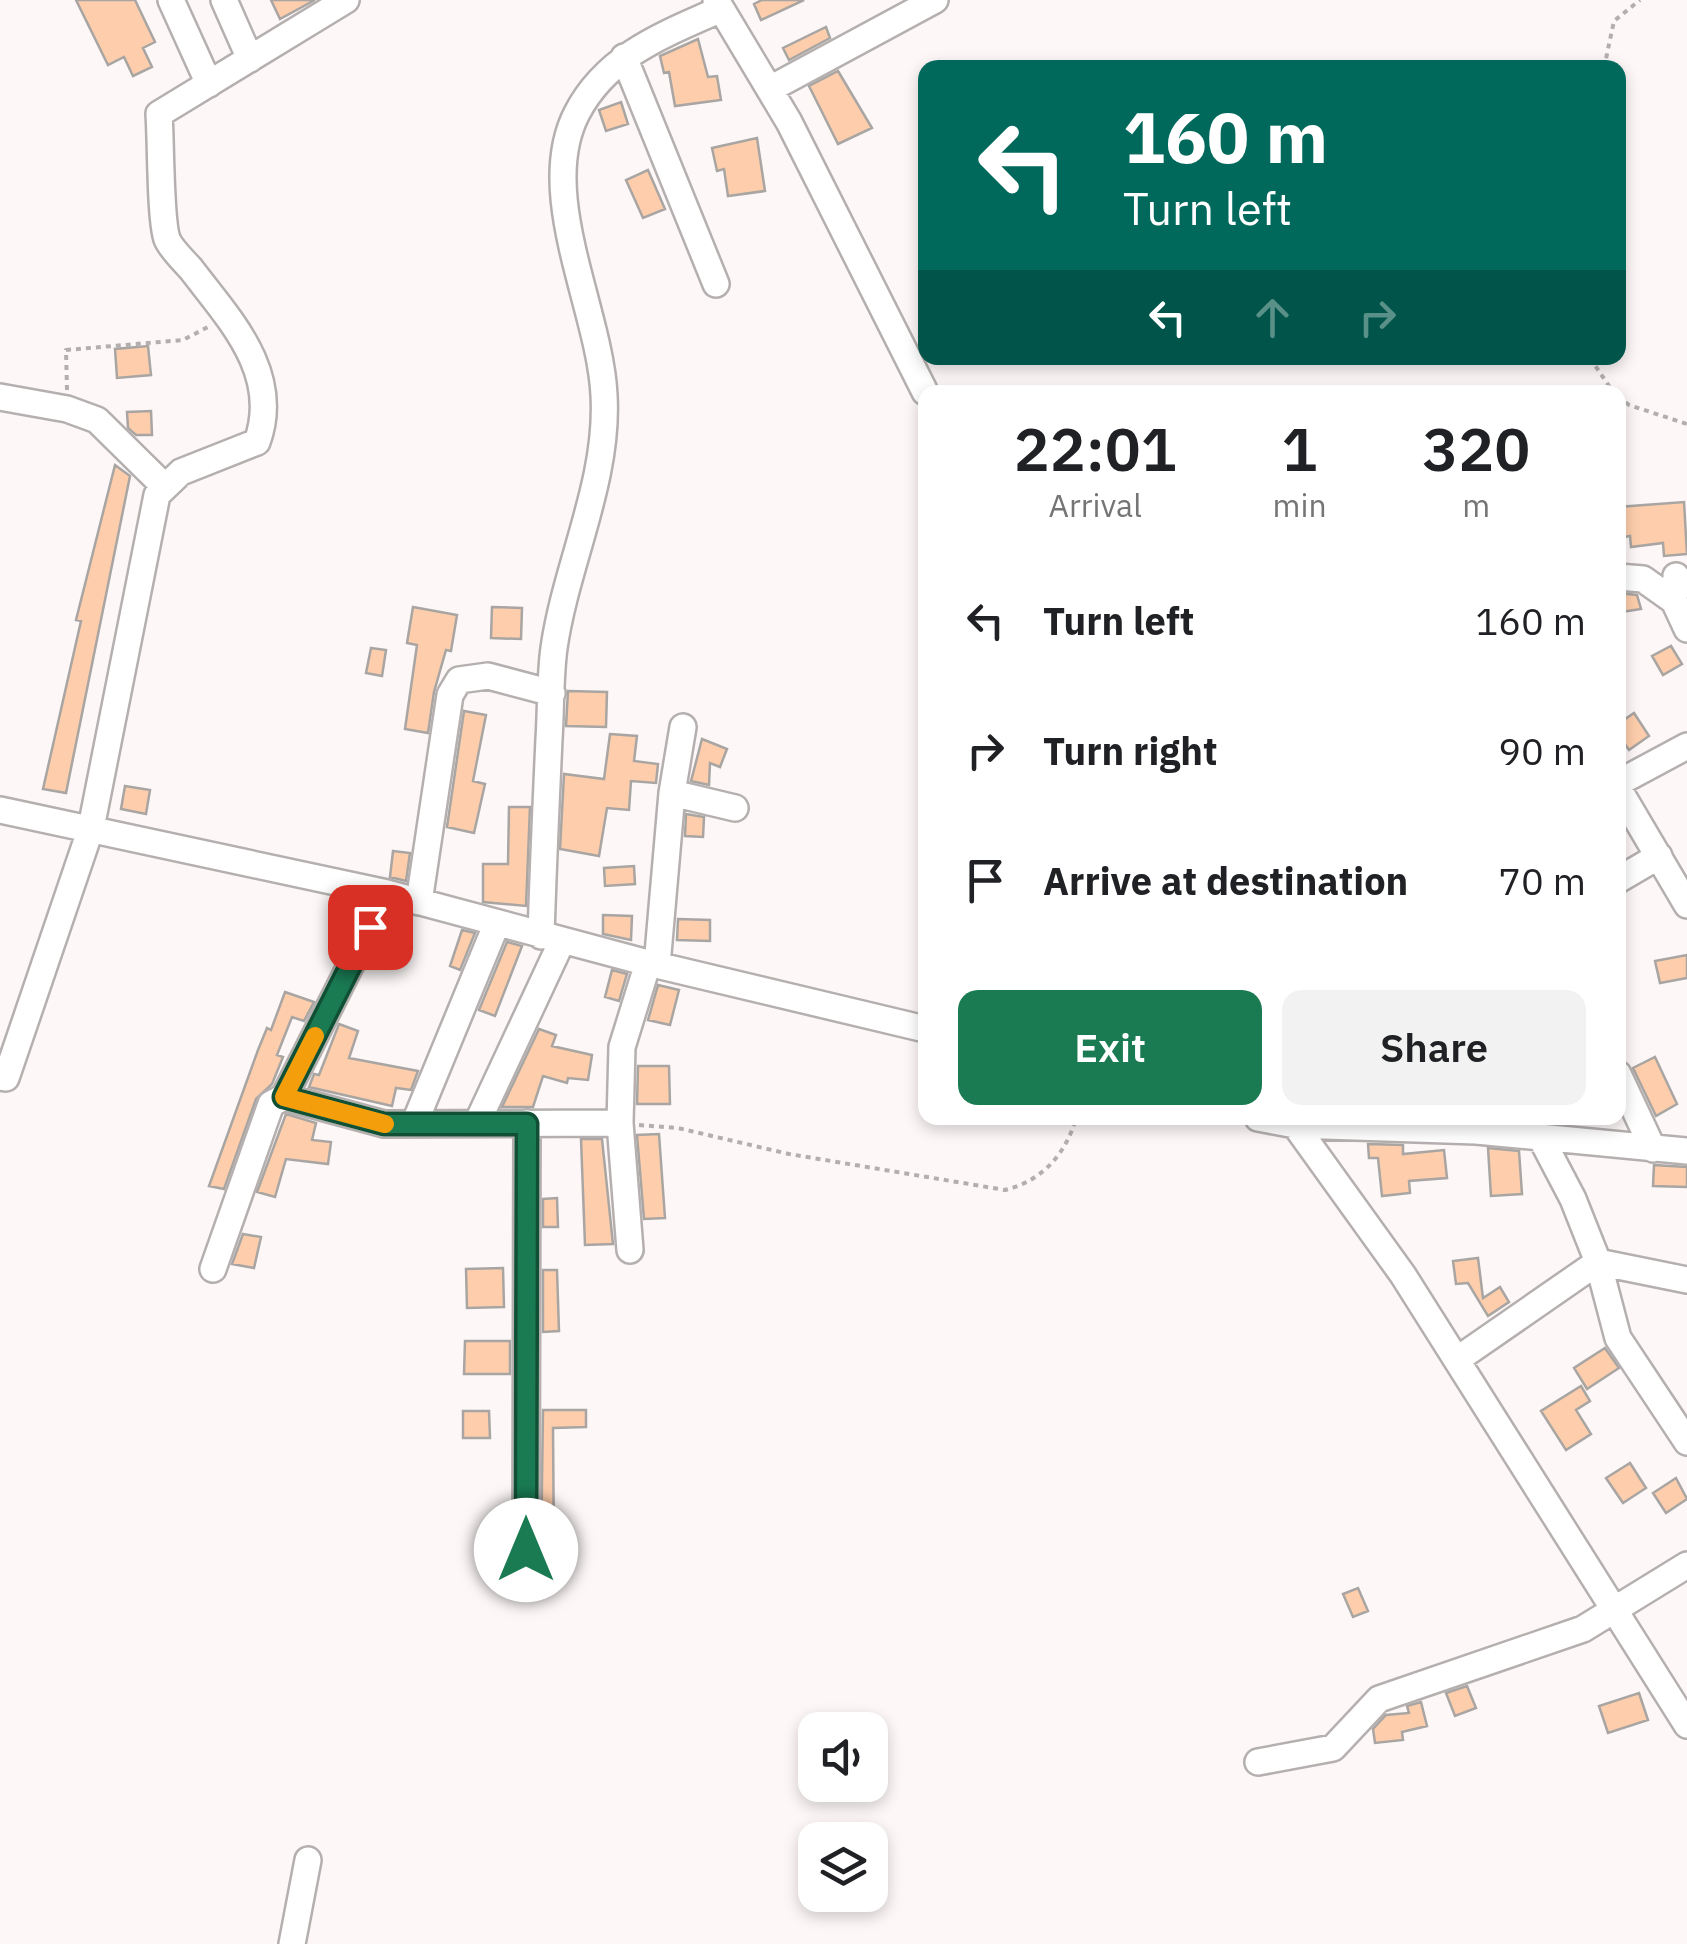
<!DOCTYPE html>
<html lang="en">
<head>
<meta charset="utf-8">
<style>
	:root { --surface:#fff; --page:#f2f2f2; --text:#202124; --muted:#757577; --accent:#1a7b52 }
	body { margin:0; font-family:"IBM Plex Sans",sans-serif; background:var(--page); color:var(--text); height:100vh; display:flex; flex-direction:column; font-size:38px; white-space:nowrap }
	* { box-sizing:border-box; margin:0 }
	p { font-size:32px; color:var(--muted) }
	.icon { flex:none; width:55px; height:55px; fill:none; stroke:currentColor; stroke-width:2; stroke-linecap:round; stroke-linejoin:round }
	.map { position:relative; flex:1; overflow:hidden }
	.details { position:absolute; left:918px; top:385px; width:708px; height:740px; display:flex; flex-direction:column; background:var(--surface); border-radius:20px; box-shadow:0 5px 15px #0003 }
	.details>* { flex:none }
	.guide { position:absolute; left:918px; top:60px; width:708px; height:305px; border-radius:20px; box-shadow:0 5px 15px #0003; background:#00695c; color:#fff; overflow:hidden }
	.tools { position:absolute; left:798px; top:1712px; display:grid; gap:20px }
	.tools a { display:grid; place-items:center; width:90px; height:90px; border-radius:20px; background:var(--surface); box-shadow:0 5px 15px #0003; font-size:50px }
	.pin { position:absolute; display:grid; place-items:center; width:85px; height:85px; color:#fff; margin:-42px; border-radius:20px; box-shadow:0 5px 15px #0006 }
	.me { position:absolute; width:110px; margin:-55px; rotate:0deg; stroke-linejoin:round; filter:drop-shadow(0 0 8px #0008) }
	.turn { display:flex; align-items:center; gap:35px; height:210px; padding:0 40px; font-size:45px }
	.turn .icon { width:130px; height:130px; stroke-width:2.5 }
	.turn b { display:block; font-size:70px; line-height:85px }
	.lanes { display:flex; align-items:center; height:95px; padding:0 40px; background:#0003; justify-content:center; gap:50px; direction:ltr }
	.lanes .off { opacity:.35 }
	.eta { display:flex; justify-content:space-evenly; align-items:center; height:170px; text-align:center }
	.eta b { font-size:60px; font-weight:600; line-height:70px }
	.action { display:flex; gap:20px; margin-top:auto; padding:20px 40px }
	.action a { flex:1; height:115px; border-radius:20px; background:var(--accent); color:#fff; font-size:40px; font-weight:600; line-height:115px; text-align:center }
	.action a+a { background:var(--page); color:var(--text) }
	ul { padding:0; list-style:none }
	li { display:flex; align-items:center; gap:30px; height:130px; padding:0 40px }
	li div { flex:1 }
	li b { display:block; font-size:38px }
	li em { font-style:normal }
	.map>svg:first-child { display:block }
	.building { fill:#feceac; stroke:#a8a5a2; stroke-width:2.5 }
	.lines { fill:none; stroke-linecap:round; stroke-linejoin:round }
	.minor-casing { stroke:#b5b0af; stroke-width:30 }
	.path { stroke:#b3afae; stroke-width:4; stroke-dasharray:5 5; stroke-linecap:butt }
	.minor { stroke:#fff; stroke-width:25 }
	.route-casing { stroke:#115035; stroke-width:25 }
	.route { stroke:#1a7b52; stroke-width:18 }
	.slow { stroke:#f59e0b; stroke-width:18 }
</style>
</head>
<body>
<div class="map">
<svg width="1687" height="1944" viewBox="0 0 1687 1944">
	<rect width="100%" height="100%" fill="#fdf8f7"/>
	<path class="building" d="M76 0H135L155 42 143 48 152 67 133 76 124 57 108 65Z
		M271 0H315L280 19Z
		M762 0H804L761 20 754 4Z
		M826 27 830 38 789 60 783 48Z
		M698 39 708 77 717 76 721 100 675 106 669 72 664 73 660 56Z
		M838 71 872 128 838 144 809 86Z
		M621 102 628 124 606 131 599 110Z
		M757 138 765 191 728 196 724 169 717 171 712 148Z
		M648 170 665 209 643 218 626 180Z
		M148 346 151 375 117 378 115 349Z
		M151 411 152 435H136L128 428 127 412Z
		M115 465 130 476 66 793 43 789 81 621 76 620Z
		M1684 502 1687 554 1664 556 1663 543 1631 547 1630 536 1618 538V507Z
		M1618 593 1637 595 1641 609 1621 612Z
		M413 607 457 615 451 651 446 650 434 692 428 733 405 729 417 645 407 643Z
		M492 607 522 608 521 639 491 638Z
		M1671 646 1682 664 1663 675 1652 656Z
		M371 648 386 650 382 676 366 673Z
		M568 691 607 692 606 727 566 726Z
		M464 711 486 715 473 781 485 784 474 833 447 827Z
		M1634 713 1649 736 1629 750 1618 734V724Z
		M610 734 637 736 634 761 658 764 656 783 631 781 629 810 607 808 599 856 560 849 564 774 604 779Z
		M702 739 727 749 720 767 710 763 709 785 691 781Z
		M125 786 150 790 146 814 121 809Z
		M509 807H530L526 906 483 902V864H508Z
		M686 814 704 817 703 837 685 836Z
		M393 851 410 853 406 881 390 877Z
		M634 866 635 884 605 886 604 868Z
		M346 901 363 904 339 952 331 948Z
		M603 915 632 916 631 940 603 934Z
		M678 919 710 920V941L677 940Z
		M462 930 475 933 460 970 450 966Z
		M507 942 522 946 495 1016 479 1010Z
		M1687 955V978L1660 983 1655 961Z
		M612 970 627 974 619 1001 605 997Z
		M658 985 679 990 670 1025 648 1020Z
		M285 992 314 1002 304 1021 292 1017 277 1055 283 1057 272 1084 256 1099 224 1189 209 1186 258 1050 267 1028 271 1030Z
		M339 1024 358 1031 349 1058 418 1071 411 1090 396 1088 392 1106 309 1087 314 1074 319 1075Z
		M539 1029 556 1035 552 1046 592 1055 588 1080 568 1078 567 1083 543 1076 533 1107H502Z
		M1655 1057 1677 1104 1656 1116 1633 1068Z
		M638 1066H669L670 1104H637Z
		M286 1114 316 1123 312 1140 331 1142 328 1164 286 1159 275 1197 257 1192Z
		M659 1134 665 1218 644 1219 637 1135Z
		M581 1139H602L613 1244 585 1245Z
		M1368 1144 1403 1145V1154L1444 1150 1447 1178 1409 1181 1410 1193 1382 1196 1378 1158H1369Z
		M1488 1148 1519 1151 1522 1194 1491 1196Z
		M1654 1165 1687 1167V1187L1653 1186Z
		M557 1198 558 1227H543V1199Z
		M243 1234 261 1237 254 1268 232 1264Z
		M1478 1258 1483 1298 1500 1287 1509 1302 1488 1316 1468 1283 1456 1284 1453 1261Z
		M503 1268 504 1307 467 1308 466 1269Z
		M543 1270H557L559 1331 543 1332Z
		M465 1341H510V1374H464Z
		M1605 1348 1619 1368 1587 1389 1574 1368Z
		M1581 1386 1590 1401 1576 1410 1591 1434 1566 1450 1541 1411Z
		M543 1410H586V1427L553 1428 554 1555H541Z
		M463 1411H489L490 1438H463Z
		M1630 1463 1646 1488 1623 1503 1606 1478Z
		M1676 1478 1687 1499 1666 1513 1653 1493Z
		M1358 1588 1368 1611 1353 1617 1343 1594Z
		M1467 1686 1476 1708 1455 1716 1446 1693Z
		M1639 1693 1648 1720 1608 1733 1599 1706Z
		M1421 1702 1427 1726 1402 1732 1403 1740 1375 1743 1373 1729 1386 1715 1409 1713 1407 1706Z"/>
	<g class="lines">
		<defs>
			<path id="minor" d="M171 0 209 84
				M224 0 250 59
				M716 0 789 122 925 392
				M624 57 716 284
				M770 89 935 0
				M0 397 67 409 97 420 163 485
				M1676 576 1674 601 1687 629
				M1618 577 1643 579 1674 601
				M1618 783 1687 746
				M1618 788 1687 905
				M672 793 735 808
				M0 810 387 893 648 963 925 1029
				M1618 880 1659 856
				M419 902 450 695 459 680 488 676 552 693
				M541 936C543 870 546 805 549 739 551 709 550 677 554 648 566 564 609 481 604 395 600 310 535 193 577 113 607 55 665 34 721 9
				M657 965 672 793 683 727
				M1618 1074 1653 1149
				M0 1077 6 1078 91 828 157 495 181 472 257 442C282 373 229 319 191 269 184 261 171 249 167 239 160 219 161 140 159 114L346 0
				M284 1097 384 1124 620 1123
				M1258 1118 1295 1125 1476 1131 1687 1151
				M1290 1118 1403 1275 1687 1725
				M478 1121 562 941
				M415 1122 497 923
				M1542 1140 1573 1199 1598 1262 1618 1338 1687 1442
				M630 1250 620 1123 622 1047 648 963
				M213 1269 271 1104 284 1097 387 893
				M1458 1359 1598 1262 1687 1280
				M526 1549 527 1123
				M1258 1762 1333 1748 1379 1699 1583 1629 1687 1565
				M292 1944 308 1860"/>
		</defs>
		<use href="#minor" class="minor-casing"/>
		<path class="path" d="M1604 68 1614 21 1640 0
			M1590 358 1613 392
			M67 390 66 350 183 340 208 327
			M1618 396 1629 405 1687 424
			M639 1125 678 1128 789 1154 1005 1190C1042 1181 1066 1154 1076 1118"/>
		<use href="#minor" class="minor"/>
	</g>
	<g class="lines">
		<defs>
			<path id="route" d="M370 927 284 1097 384 1124H527L526 1550"/>
		</defs>
		<use href="#route" class="route-casing"/>
		<use href="#route" class="route"/>
		<path class="slow" d="M315 1036 284 1097 385 1124"/>
	</g>
</svg>
<div class="tools">
<a><svg class="icon" aria-label="sound" viewBox="0 0 24 24"><path d="M4 9h4l5-4v14l-5-4H4zM17 9q2 3 0 6"/></svg></a>
<a><svg class="icon" aria-label="layers" viewBox="0 0 24 24"><path d="M12 4l9 5-9 5-9-5zM3 14l9 5 9-5"/></svg></a>
</div>
<div class="pin" style="left:370px;top:927px;background:#d93025"><svg class="icon" aria-label="arrive" viewBox="0 0 24 24"><path d="M6 21V4h12l-3 4 3 4H6"/></svg></div>
<svg class="me" style="left:526px;top:1550px" viewBox="-20 -20 40 40"><circle r="19" fill="#fff"/><path d="M0-13L10 11 0 6-10 11z" fill="#1a7b52"/></svg>
<div class="guide">
<div class="turn"><svg class="icon" aria-label="left" viewBox="0 0 24 24"><path d="M17 20v-9H6M10 6l-5 5 5 5"/></svg><div><b>160 m</b>Turn left</div></div>
<div class="lanes"><svg class="icon" aria-label="left" viewBox="0 0 24 24"><path d="M17 20v-9H6M10 6l-5 5 5 5"/></svg><svg class="icon off" aria-label="ahead" viewBox="0 0 24 24"><path d="M12 20V5M6 11l6-6 6 6"/></svg><svg class="icon off" aria-label="right" viewBox="0 0 24 24"><path d="M7 20v-9h11M14 6l5 5-5 5"/></svg></div>
</div>
<section class="details">
<div class="eta">
<div><b>22:01</b><p>Arrival</p></div>
<div><b>1</b><p>min</p></div>
<div><b>320</b><p>m</p></div>
</div>
<ul>
<li><svg class="icon" aria-label="left" viewBox="0 0 24 24"><path d="M17 20v-9H6M10 6l-5 5 5 5"/></svg><div><b>Turn left</b></div><em>160 m</em></li>
<li><svg class="icon" aria-label="right" viewBox="0 0 24 24"><path d="M7 20v-9h11M14 6l5 5-5 5"/></svg><div><b>Turn right</b></div><em>90 m</em></li>
<li><svg class="icon" aria-label="arrive" viewBox="0 0 24 24"><path d="M6 21V4h12l-3 4 3 4H6"/></svg><div><b>Arrive at destination</b></div><em>70 m</em></li>
</ul>
<div class="action"><a>Exit</a><a>Share</a></div>
</section>
</div>
</body>
</html>
